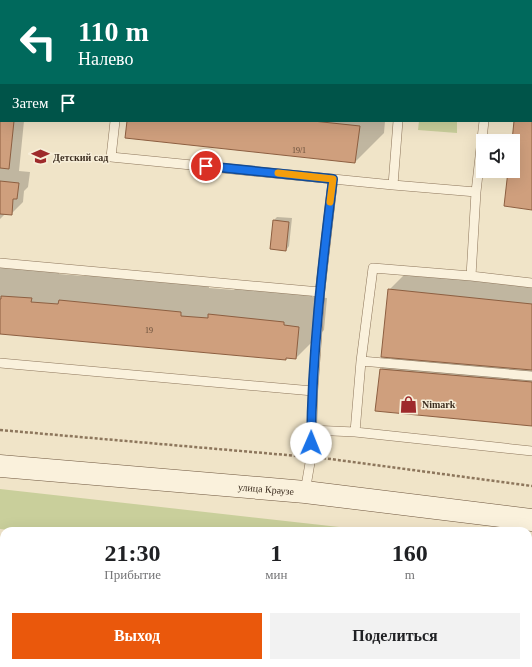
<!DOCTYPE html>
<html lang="ru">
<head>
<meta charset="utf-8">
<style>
	:root { --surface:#fff; --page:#f2f2f2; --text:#202124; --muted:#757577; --accent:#ea580c }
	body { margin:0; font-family:Georgia,serif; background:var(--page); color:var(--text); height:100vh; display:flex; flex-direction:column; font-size:15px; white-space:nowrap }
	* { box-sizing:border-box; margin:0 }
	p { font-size:13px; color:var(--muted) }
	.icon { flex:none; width:22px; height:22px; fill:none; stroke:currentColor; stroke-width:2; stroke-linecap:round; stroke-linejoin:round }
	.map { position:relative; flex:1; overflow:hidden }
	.details { position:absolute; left:0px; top:527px; width:532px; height:140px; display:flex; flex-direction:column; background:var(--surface); border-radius:12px 12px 0 0; box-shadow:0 4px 16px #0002 }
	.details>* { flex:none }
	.guide { position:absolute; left:0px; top:0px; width:532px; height:122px; box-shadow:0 4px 16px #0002; background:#00695c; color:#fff; overflow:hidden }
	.fabs { position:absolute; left:476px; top:134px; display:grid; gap:8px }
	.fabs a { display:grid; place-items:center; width:44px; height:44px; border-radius:0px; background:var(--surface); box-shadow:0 4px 16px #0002; font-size:20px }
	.pin { position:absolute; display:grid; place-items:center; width:34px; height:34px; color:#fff; margin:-17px; border:2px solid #fff; border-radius:50%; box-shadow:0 1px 4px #0007 }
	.me { position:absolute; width:44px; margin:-22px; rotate:1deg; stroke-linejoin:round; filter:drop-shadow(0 0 3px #0008) }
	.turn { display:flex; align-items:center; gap:14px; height:84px; padding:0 12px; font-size:18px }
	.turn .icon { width:52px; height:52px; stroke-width:2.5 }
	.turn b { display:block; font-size:28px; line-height:34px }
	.then { display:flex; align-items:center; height:38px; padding:0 12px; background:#0003; gap:8px; font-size:15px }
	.eta { display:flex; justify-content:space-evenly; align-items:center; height:68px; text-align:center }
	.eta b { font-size:24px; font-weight:700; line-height:28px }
	.button { display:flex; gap:8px; margin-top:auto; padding:8px 12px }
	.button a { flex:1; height:46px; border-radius:0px; background:var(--accent); color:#fff; font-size:16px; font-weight:700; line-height:46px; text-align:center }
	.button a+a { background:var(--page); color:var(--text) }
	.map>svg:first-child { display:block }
	.farmland { fill:#e6deb5 }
	.green { fill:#c9cf9b }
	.shadow { fill:#0003 }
	.building { fill:#cf9f7d; stroke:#8d5f41 }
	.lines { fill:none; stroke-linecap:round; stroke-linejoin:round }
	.service-casing { stroke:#8d765c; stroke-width:10 }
	.secondary-casing { stroke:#6f573f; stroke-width:23 }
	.path { stroke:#8d765c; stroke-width:2.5; stroke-dasharray:3 2; stroke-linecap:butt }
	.service { stroke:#faf1dc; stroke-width:9 }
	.secondary { stroke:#faf1dc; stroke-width:22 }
	.route-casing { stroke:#114b97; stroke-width:10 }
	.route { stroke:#1a73e8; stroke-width:7 }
	.slow { stroke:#f59e0b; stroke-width:7 }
	.labels { text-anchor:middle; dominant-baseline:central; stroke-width:3; stroke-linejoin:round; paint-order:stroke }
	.number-label { font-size:8px; fill:#624a37 }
	.poi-label { font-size:10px; font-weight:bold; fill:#3d2e20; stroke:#f7eed8; text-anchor:start }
	.street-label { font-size:10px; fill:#3d2e20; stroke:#f7eed8 }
</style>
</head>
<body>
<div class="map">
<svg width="532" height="667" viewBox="0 0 532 667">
	<rect width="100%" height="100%" fill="#f0e4c8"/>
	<path class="farmland" d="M0 555H4V663H528V606L532 607V667H0Z"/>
	<path class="green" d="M419 121H457V133L418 130Z
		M0 489 375 531H19L0 529Z
		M528 548H532V591H528Z"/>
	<path class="shadow" d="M511 0H532V209L509 171H513V141L515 121H531V1Z
		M0 10 1 121H24L19 171 30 172 28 187 24 191 23 202 11 214 6 213 0 219Z
		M128 121H385L384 133 355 162Z
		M277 217 292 218 289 246 286 250 274 220Z
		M0 264 60 270 59 274 84 276 88 272 209 284V288L234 290 238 286 312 294V297L327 298 324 330 296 358 287 357 285 359 0 333Z
		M406 273 532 285V425L381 369 393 357 389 290Z"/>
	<path class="building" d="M0 121H14L9 169 0 168Z
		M127 121H313L360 126 355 163 125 138Z
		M514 121H532V210L504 206 508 171H513V141H512Z
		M0 181 19 183 17 199H13L12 215 0 214Z
		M273 220 289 222 286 251 270 249Z
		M388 289 532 304V370L381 357Z
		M1 296 32 298 31 302 58 304 59 300 181 312V316L208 318V314L284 322V325L299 327 296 359 286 358V360L0 334V299H1Z
		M380 369 532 382V426L375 411Z"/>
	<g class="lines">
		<defs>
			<path id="service" d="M246 0 247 1
				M473 0 474 1
				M327 1V0
				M115 121 111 157 333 179 320 292
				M333 179 393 185 398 121
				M476 192 484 121
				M0 263 320 292 313 391
				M471 276 532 283
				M361 361 532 376
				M0 363 313 391 311 457 305 492
				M311 430 355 432 361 361 373 268 471 276 476 192 393 185
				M355 432 532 451"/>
			<g id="secondary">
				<path id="s1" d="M0 466 305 492 532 520"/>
			</g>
		</defs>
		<use href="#service" class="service-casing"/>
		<use href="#secondary" class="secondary-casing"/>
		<path class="path" d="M139 1V0
			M359 1V0
			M0 12H1
			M0 430 298 456
			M323 458 532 486"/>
		<use href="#service" class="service"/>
		<use href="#secondary" class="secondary"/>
	</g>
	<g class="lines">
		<defs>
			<path id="route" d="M206 166 333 179C322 266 312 355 311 443"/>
		</defs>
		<use href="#route" class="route-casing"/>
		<use href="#route" class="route"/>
		<path class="slow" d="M278 173 333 179 330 202"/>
	</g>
	<defs>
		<symbol id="school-bare" viewBox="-9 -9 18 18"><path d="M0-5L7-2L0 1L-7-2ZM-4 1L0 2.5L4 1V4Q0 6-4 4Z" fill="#9e2a2b" stroke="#f7eed8" stroke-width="2.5" paint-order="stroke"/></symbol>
		<symbol id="shop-bare" viewBox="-9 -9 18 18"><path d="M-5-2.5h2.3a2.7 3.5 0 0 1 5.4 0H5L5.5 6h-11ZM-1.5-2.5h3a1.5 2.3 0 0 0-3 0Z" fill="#9e2a2b" stroke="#f7eed8" stroke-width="2.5" paint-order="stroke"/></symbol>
	</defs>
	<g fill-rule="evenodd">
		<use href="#school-bare" x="28" y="144" width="25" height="25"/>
		<use href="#shop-bare" x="396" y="392" width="25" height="25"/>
	</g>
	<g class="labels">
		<g class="number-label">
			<text x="299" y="150">19/1</text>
			<text x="149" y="330">19</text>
		</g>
		<g class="poi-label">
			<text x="53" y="157">Детский сад</text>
			<text x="422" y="404">Nimark</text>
		</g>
		<g class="street-label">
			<text stroke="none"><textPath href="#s1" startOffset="267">улица Краузе</textPath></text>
		</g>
	</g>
</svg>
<div class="fabs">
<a><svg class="icon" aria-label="sound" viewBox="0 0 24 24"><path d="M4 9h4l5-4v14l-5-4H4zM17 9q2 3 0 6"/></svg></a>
</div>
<div class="pin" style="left:206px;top:166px;background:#d93025"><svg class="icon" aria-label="arrive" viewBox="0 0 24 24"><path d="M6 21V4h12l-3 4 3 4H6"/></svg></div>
<svg class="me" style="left:311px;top:443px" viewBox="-20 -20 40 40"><circle r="19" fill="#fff"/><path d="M0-13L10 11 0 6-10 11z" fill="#1a73e8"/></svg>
<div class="guide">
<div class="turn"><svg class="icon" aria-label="left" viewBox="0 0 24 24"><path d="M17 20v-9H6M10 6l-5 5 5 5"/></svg><div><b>110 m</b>Налево</div></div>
<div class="then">Затем<svg class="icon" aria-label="arrive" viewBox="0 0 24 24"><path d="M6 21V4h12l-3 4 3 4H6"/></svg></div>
</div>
<section class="details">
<div class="eta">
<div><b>21:30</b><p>Прибытие</p></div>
<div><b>1</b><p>мин</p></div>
<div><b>160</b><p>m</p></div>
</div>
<div class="button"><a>Выход</a><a>Поделиться</a></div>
</section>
</div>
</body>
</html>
